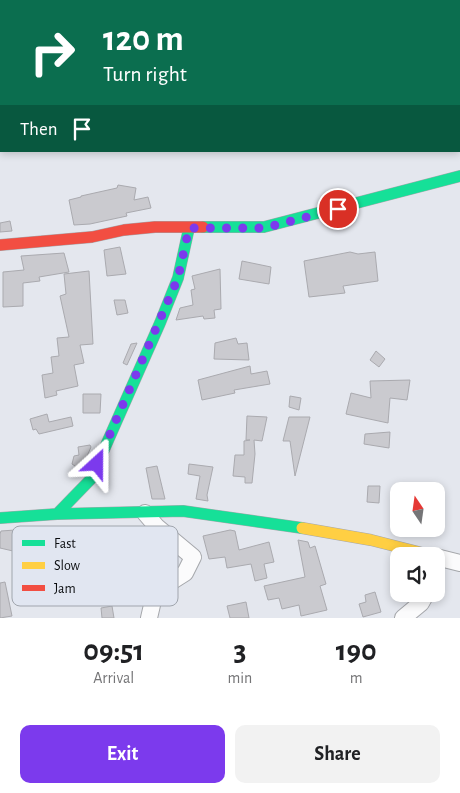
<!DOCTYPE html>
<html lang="en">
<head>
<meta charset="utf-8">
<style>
	:root { --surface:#fff; --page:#f2f2f2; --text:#202124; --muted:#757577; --accent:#7c3aed }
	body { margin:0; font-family:"Alegreya Sans",sans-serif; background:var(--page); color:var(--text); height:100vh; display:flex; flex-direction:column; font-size:19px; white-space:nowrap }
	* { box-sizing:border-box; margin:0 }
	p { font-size:16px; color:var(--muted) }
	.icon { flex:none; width:28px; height:28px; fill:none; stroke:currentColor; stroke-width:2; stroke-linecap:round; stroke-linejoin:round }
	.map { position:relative; height:618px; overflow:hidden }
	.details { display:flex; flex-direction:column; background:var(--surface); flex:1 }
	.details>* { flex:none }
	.top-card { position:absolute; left:0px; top:0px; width:460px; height:152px; box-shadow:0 2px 8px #0003; background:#0b6e4f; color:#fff; overflow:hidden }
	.needle { width:32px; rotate:347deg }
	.tools { position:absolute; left:390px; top:482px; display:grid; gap:10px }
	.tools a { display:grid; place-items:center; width:55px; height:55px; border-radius:10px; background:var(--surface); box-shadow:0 2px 8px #0003; font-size:25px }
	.pin { position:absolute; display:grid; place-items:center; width:42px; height:42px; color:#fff; margin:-21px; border:2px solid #fff; border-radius:50%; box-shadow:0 1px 5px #0007 }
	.me { position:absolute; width:55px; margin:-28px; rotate:24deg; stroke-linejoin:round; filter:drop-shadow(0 0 4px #0008) }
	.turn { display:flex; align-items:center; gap:18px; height:105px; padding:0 20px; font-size:22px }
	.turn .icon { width:65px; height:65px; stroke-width:2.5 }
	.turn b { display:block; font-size:35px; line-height:42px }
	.then { display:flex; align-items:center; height:48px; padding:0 20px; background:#0003; gap:10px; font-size:19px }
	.eta { display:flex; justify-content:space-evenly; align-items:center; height:85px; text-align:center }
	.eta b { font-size:30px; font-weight:700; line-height:35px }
	.button { display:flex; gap:10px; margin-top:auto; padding:10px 20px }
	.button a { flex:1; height:58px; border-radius:10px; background:var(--accent); color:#fff; font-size:20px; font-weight:700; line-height:58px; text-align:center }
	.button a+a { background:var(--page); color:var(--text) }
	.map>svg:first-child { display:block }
	.building { fill:#cacacf; stroke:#aaaaaf }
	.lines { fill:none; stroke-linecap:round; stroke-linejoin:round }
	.street-casing { stroke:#a5a7ab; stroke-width:18 }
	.fast-casing { stroke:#a5a7ab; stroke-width:12 }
	.slow-casing { stroke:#a5a7ab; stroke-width:12 }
	.jam-casing { stroke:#a5a7ab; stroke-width:12 }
	.street { stroke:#fbfbfc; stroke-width:16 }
	.fast { stroke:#16e098; stroke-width:11 }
	.slow { stroke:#ffcf43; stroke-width:11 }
	.jam { stroke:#f24e42; stroke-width:11 }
	.route { stroke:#7c3aed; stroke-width:9; stroke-dasharray:0 16.2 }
	.key { fill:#e1e6f1; stroke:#a0a5ad; stroke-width:1 }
	.key-label { font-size:14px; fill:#0a0c0f }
</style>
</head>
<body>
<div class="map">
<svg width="460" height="618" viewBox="0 0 460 618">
	<rect width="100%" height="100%" fill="#e4e7ee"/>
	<path class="building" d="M118 185 136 188 134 200 148 197 151 208 126 213 127 216 90 224 74 225 69 200 81 197V196L117 188Z
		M10 221 12 231 0 232V223Z
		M120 247 126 274 107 276 104 250Z
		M350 252 358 254 375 252 378 281 343 286 345 293 309 297 304 261Z
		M64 253 69 272 39 277 40 281 23 283V306L3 307V272L24 270 21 256Z
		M242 261 271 267 269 284 239 279Z
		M220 269 221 309 214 310 215 318 204 319 203 316 176 320 180 308 193 305 191 290 195 289 192 276Z
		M89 271 93 344 80 345 84 363 74 365 78 386 56 391 57 395 45 398 42 375 53 373 51 357 59 356 57 338 69 337 60 296 66 294 64 274Z
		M114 300H125L128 313 117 315Z
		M236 338 238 344 247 343 249 360 214 359 215 343Z
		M137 343 127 365 123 363 131 344Z
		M376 351 385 359 379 367 370 360Z
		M250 366 251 374 267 371 270 384 234 390 235 393 202 400 198 380Z
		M410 380 407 400 390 398 388 423 346 414 351 393 371 398 370 381Z
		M83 394H101L100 413H83Z
		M290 396 301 398 299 410 289 407Z
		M47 414 49 422 71 417 73 426 39 434 36 429 33 430 30 419Z
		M247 416 267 417 262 441 254 440 255 454 252 483H245V477L233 476 235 455H244V441L250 440H246Z
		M289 417H310L295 476 290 441H283Z
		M390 432 389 448 364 444 365 434Z
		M90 445 91 447 81 470 72 464 74 456 79 455 78 447Z
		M189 464 213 467 207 495 208 501 196 499 200 476 188 474Z
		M157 466 165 499H152L146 468Z
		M368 486H380L379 503 367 502Z
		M57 527V556L72 552 80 590 61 594 62 597 47 601 42 566H33V557L13 556V551L0 548V534L1 531Z
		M230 530 235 531 239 550 269 542 274 562 264 564 267 578 255 581 251 564 227 568 225 557 209 559 203 536Z
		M298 540 308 542 310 548 315 546 326 584 320 586 327 610 301 616 299 605 282 609 279 598 268 600 264 586 305 577Z
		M5 582 12 616 0 618V583Z
		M375 592 381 612 363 617 359 604 366 602 365 595Z
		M246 602 249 618H230L227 606Z
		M112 606 114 618H102L101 608Z"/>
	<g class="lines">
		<defs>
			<path id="street" d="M0 14 1 2
				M145 513 157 527 193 557 185 573 155 592 149 618
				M436 557 460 563
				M403 618 421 603 426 594"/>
			<path id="fast" d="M203 227H264L460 176
				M57 514 91 479 160 323 178 278 189 228
				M0 518 57 514 183 511 302 528"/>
			<path id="slow" d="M302 528 371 540 434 556"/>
			<path id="jam" d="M0 245 92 237 124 230 155 227H203"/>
		</defs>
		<use href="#street" class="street-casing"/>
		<use href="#fast" class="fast-casing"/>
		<use href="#slow" class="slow-casing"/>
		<use href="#jam" class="jam-casing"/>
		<use href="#street" class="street"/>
		<use href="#fast" class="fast"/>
		<use href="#slow" class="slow"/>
		<use href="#jam" class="jam"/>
	</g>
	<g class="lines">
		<path class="route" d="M97 464 178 278 189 228H264L338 209"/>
	</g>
	<rect x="12" y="526" width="166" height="80" rx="8" class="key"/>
	<rect x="22" y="540" width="23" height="6" fill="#16e098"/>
	<rect x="22" y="562" width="23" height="7" fill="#ffcf43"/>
	<rect x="22" y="585" width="23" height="6" fill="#f24e42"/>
	<g class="key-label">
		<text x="54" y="548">Fast</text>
		<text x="54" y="570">Slow</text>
		<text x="54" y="593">Jam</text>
	</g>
</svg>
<div class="tools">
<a><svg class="needle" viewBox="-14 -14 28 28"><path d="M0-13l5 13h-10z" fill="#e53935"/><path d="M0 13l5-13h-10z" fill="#757577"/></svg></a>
<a><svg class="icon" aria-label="sound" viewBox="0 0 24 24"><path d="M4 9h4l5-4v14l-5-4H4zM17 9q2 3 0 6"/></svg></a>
</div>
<div class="pin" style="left:338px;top:209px;background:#d93025"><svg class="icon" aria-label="arrive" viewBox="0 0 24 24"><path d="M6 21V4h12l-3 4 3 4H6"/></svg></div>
<svg class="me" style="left:97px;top:464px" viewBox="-20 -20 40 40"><path d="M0-17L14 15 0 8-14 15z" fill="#7c3aed" stroke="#fff" stroke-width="4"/></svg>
<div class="top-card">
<div class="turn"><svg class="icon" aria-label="right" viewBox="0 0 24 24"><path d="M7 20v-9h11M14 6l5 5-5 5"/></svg><div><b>120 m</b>Turn right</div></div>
<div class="then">Then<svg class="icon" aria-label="arrive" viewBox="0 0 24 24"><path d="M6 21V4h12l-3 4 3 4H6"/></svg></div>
</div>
</div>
<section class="details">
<div class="eta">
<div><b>09:51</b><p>Arrival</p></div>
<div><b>3</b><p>min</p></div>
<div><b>190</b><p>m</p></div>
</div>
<div class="button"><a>Exit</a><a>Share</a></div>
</section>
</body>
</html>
